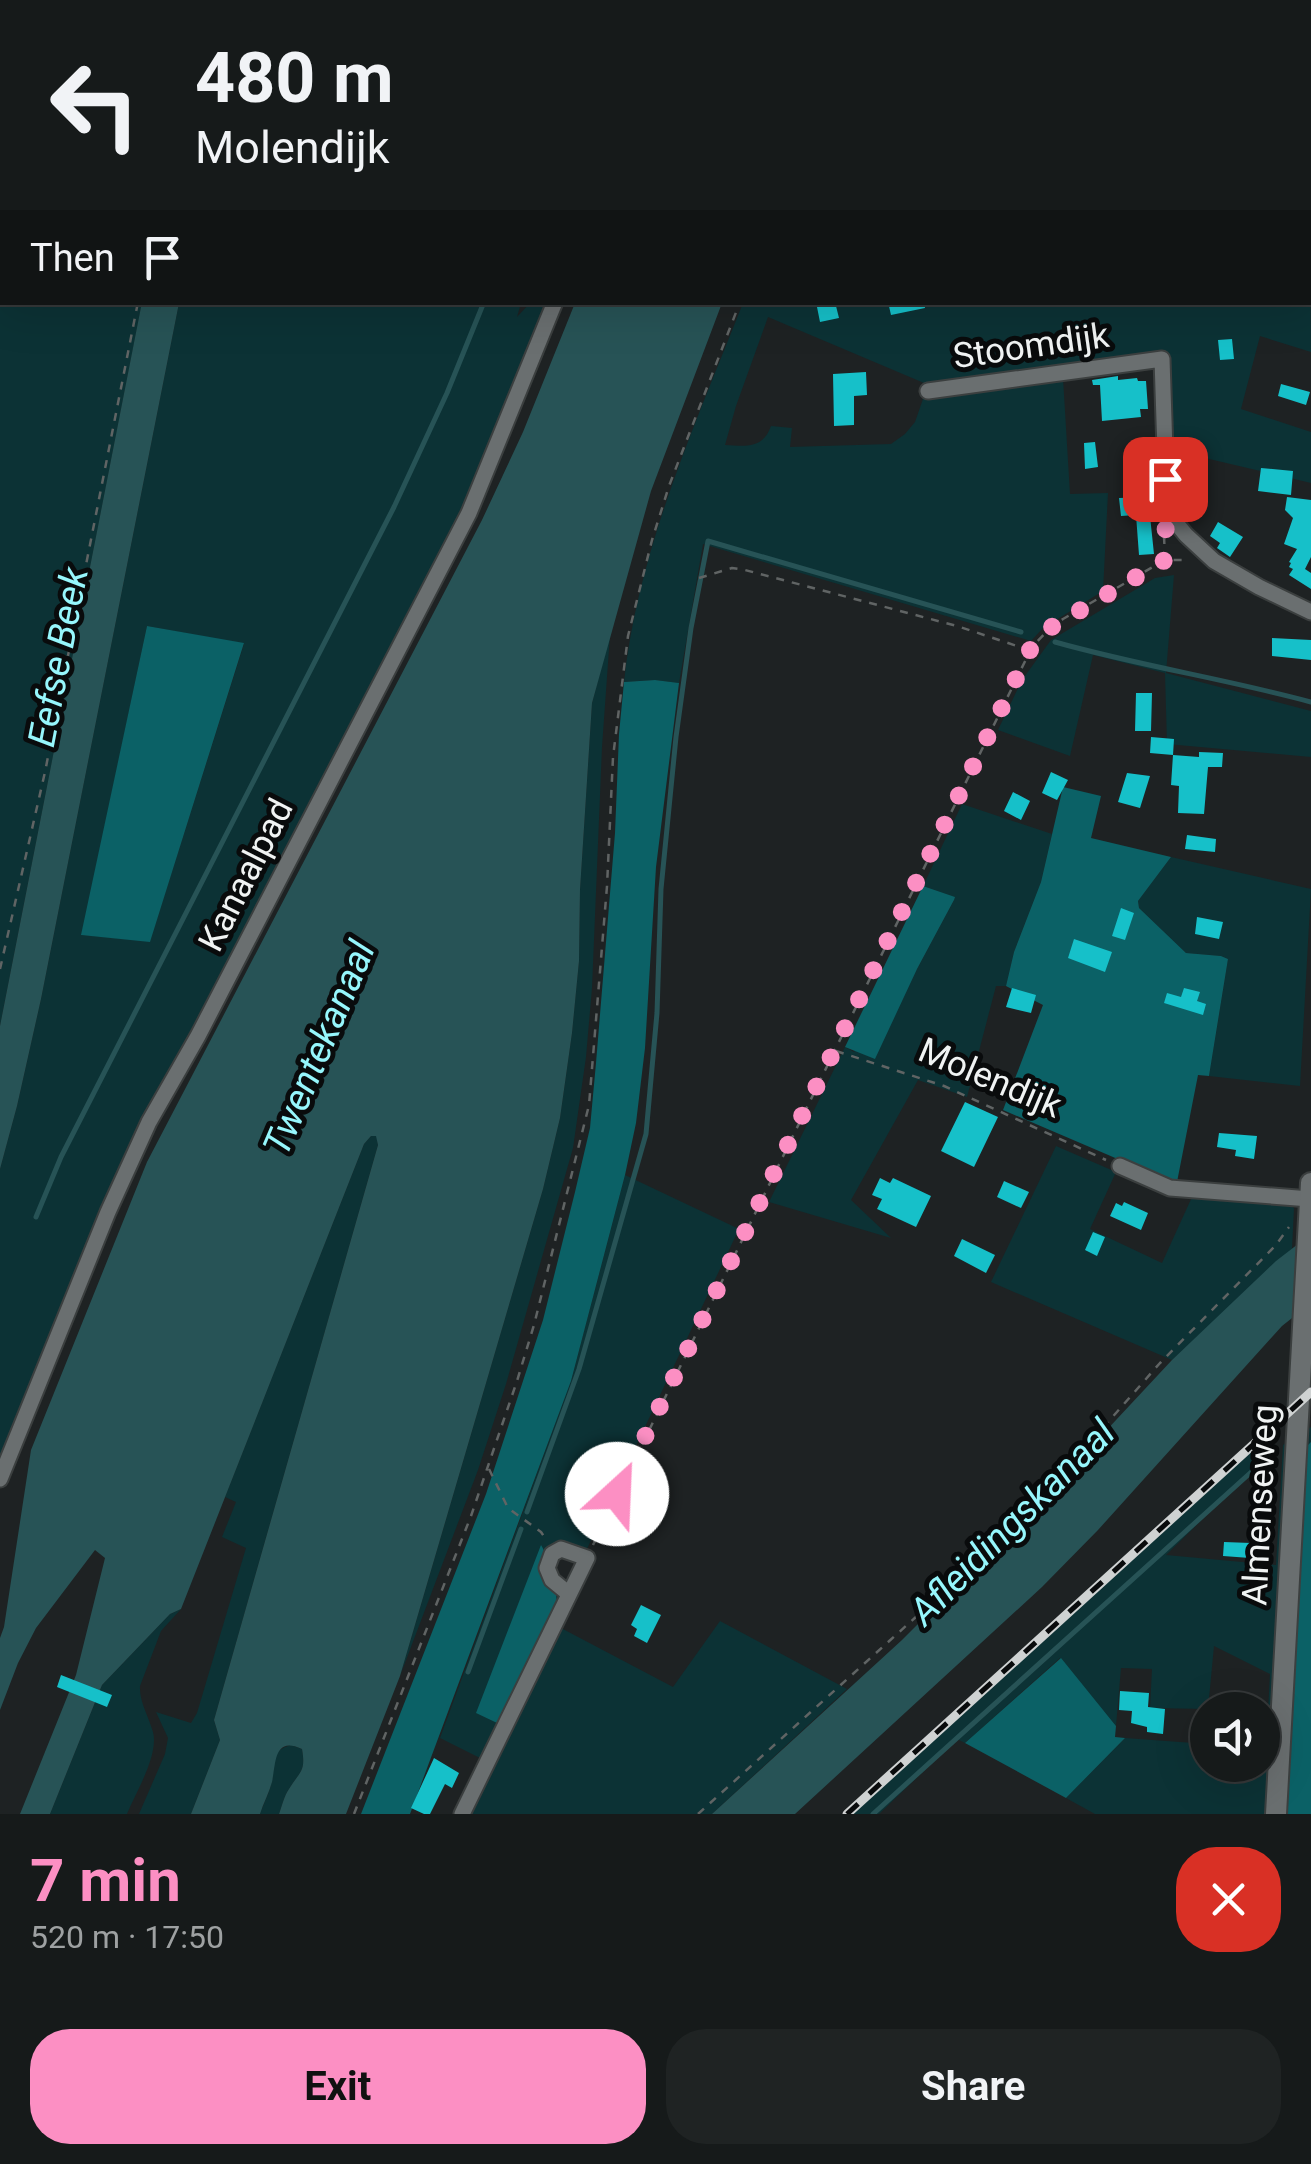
<!DOCTYPE html>
<html lang="en">
<head>
<meta charset="utf-8">
<style>
	:root { --surface:#161a1a; --page:#1f2323; --text:#f1f3f6; --muted:#9ea1a2; --line:#353839; --accent:#fc8fc3 }
	body { margin:0; font-family:Roboto,sans-serif; background:var(--page); color:var(--text); height:100vh; display:flex; flex-direction:column; font-size:38px; white-space:nowrap }
	* { box-sizing:border-box; margin:0 }
	p { font-size:32px; color:var(--muted) }
	.icon { flex:none; width:55px; height:55px; fill:none; stroke:currentColor; stroke-width:2; stroke-linecap:round; stroke-linejoin:round }
	.map { position:relative; height:1814px; overflow:hidden }
	.drawer { display:flex; flex-direction:column; background:var(--surface); flex:1 }
	.drawer>* { flex:none }
	.guide { position:absolute; left:0px; top:0px; width:1312px; height:305px; box-shadow:0 10px 40px #0002,0 0 0 2px var(--line); background:#161a1a; color:var(--text); overflow:hidden }
	.buttons { position:absolute; left:1190px; top:1692px; display:grid; gap:20px }
	.buttons a { display:grid; place-items:center; width:90px; height:90px; border-radius:50%; background:var(--surface); box-shadow:0 10px 40px #0002,0 0 0 2px var(--line); font-size:50px }
	.pin { position:absolute; display:grid; place-items:center; width:85px; height:85px; color:#fff; margin:-42px; border-radius:20px; box-shadow:0 5px 15px #0006 }
	.me { position:absolute; width:110px; margin:-55px; rotate:25deg; stroke-linejoin:round; filter:drop-shadow(0 0 8px #0008) }
	.turn { display:flex; align-items:center; gap:35px; height:210px; padding:0 30px; font-size:45px }
	.turn .icon { width:130px; height:130px; stroke-width:2.5 }
	.turn b { display:block; font-size:70px; line-height:85px }
	.then { display:flex; align-items:center; height:95px; padding:0 30px; background:#0003; gap:20px; font-size:38px }
	.round { display:grid; place-items:center; flex:none; width:105px; height:105px; border-radius:40px; background:var(--page) }
	.summary { display:flex; align-items:center; justify-content:space-between; height:170px; padding:0 30px }
	h1 { font-size:60px; font-weight:700; line-height:75px; color:var(--accent) }
	.button { display:flex; gap:20px; margin-top:auto; padding:20px 30px }
	.button a { flex:1; height:115px; border-radius:40px; background:var(--accent); color:#111; font-size:40px; font-weight:700; line-height:115px; text-align:center }
	.button a+a { background:var(--page); color:var(--text) }
	.map>svg:first-child { display:block }
	.green { fill:#0c3235; fill-rule:evenodd }
	.forest { fill:#0b6166 }
	.water { fill:#275356 }
	.lines { fill:none; stroke-linecap:round; stroke-linejoin:round }
	.stream { stroke:#275356; stroke-width:5 }
	.building { fill:#16c0c9 }
	.lane-casing { stroke:#3b3f3f; stroke-width:11 }
	.street-casing { stroke:#3b3f3f; stroke-width:19 }
	.secondary-casing { stroke:#3b3f3f; stroke-width:24 }
	.path { stroke:#606464; stroke-width:2.5; stroke-dasharray:8 8; stroke-linecap:butt }
	.lane { stroke:#6a6f70; stroke-width:8 }
	.street { stroke:#6a6f70; stroke-width:15 }
	.secondary { stroke:#6a6f70; stroke-width:20 }
	.rail-casing { stroke:#cfd2d2; stroke-width:9 }
	.rail { stroke:#090b0c; stroke-width:5; stroke-dasharray:15; stroke-linecap:butt }
	.route { stroke:#fc8fc3; stroke-width:18; stroke-dasharray:0 32.4 }
	.labels { text-anchor:middle; dominant-baseline:central; stroke-width:10; stroke-linejoin:round; paint-order:stroke }
	.street-label { font-size:35px; fill:#f0f3f3; stroke:#090b0c }
	.water-label { font-size:38px; font-style:italic; fill:#96f6fc; stroke:#090b0c }
</style>
</head>
<body>
<div class="map">
<svg width="1311" height="1814" viewBox="0 0 1311 1814">
	<rect width="100%" height="100%" fill="#1e2223"/>
	<path class="green" d="M0 0H176L178 2H2V302L142 303 0 1026Z
		M502 0H669L668 2H501Z
		M998 0H1311V208L1310 2H999Z
		M1310 218 1311 352 1260 336 1241 409 1311 432V483L1171 450 1165 353 925 388 924 383 768 317 736 406 725 445C746 446 763 449 771 426L792 428 790 447 891 444 905 434 915 422 923 399 1063 378 1070 494 1108 493 1103 591 1043 628 1031 641 703 544 679 683 655 680 624 682C638 550 695 425 743 303L1310 302Z
		M179 303H521L517 317 530 303H549L474 484 279 864 129 1147 114 1179 0 1467V1169L17 1106 41 999ZM147 626 244 644 150 941 82 935Z
		M1174 575 1166 673 1311 711V757L1167 744 1165 673 1093 655 1070 756 998 730 1022 680 1051 640 1155 578Z
		M610 635 602 747 592 988 586 1057 573 1148 506 1384 478 1470 400 1676 543 1189 560 1118 572 1033 579 961 580 890 592 703Z
		M962 804 1052 834 1041 882 1014 952 1006 986H996L967 1097 918 1080 851 1200 891 1238 769 1202 845 1047 854 1052 917 969 954 900V897L923 886Z
		M1171 857 1311 889 1300 1086 1209 1076 1228 959 1221 956 1186 953 1139 908 1138 901Z
		M371 1136H377L378 1145 214 1720 220 1740 191 1814H139L165 1754 168 1738 156 1712 191 1723 197 1713 246 1548 222 1537 236 1502 225 1497 364 1144Z
		M1056 1146 1116 1172 1090 1229 1162 1263 1192 1197C1225 1200 1265 1190 1294 1208L1292 1249 1172 1360 991 1282Z
		M625 1175 739 1229 585 1553 559 1545 477 1713 497 1723 480 1758 440 1738 571 1381Z
		M1311 1427V1814H1095L1066 1798 1125 1738 1207 1744 1208 1765H1262L1263 1748H1266L1270 1674 1214 1646 1208 1709 1150 1708 1152 1669 1121 1668 1116 1726 1060 1658 965 1743 957 1739 879 1814H850L1264 1436 1262 1461 1166 1555 1276 1565 1283 1445Z
		M181 1609 161 1631 140 1686C139 1701 149 1717 153 1732 159 1755 136 1792 127 1814H50L102 1685 170 1614Z
		M720 1621 847 1689 712 1814H470L561 1628 673 1687Z
		M291 1745 302 1749C306 1772 300 1771 289 1789 284 1796 282 1806 279 1814H260C264 1803 270 1791 272 1780 276 1763 269 1751 291 1745Z"/>
	<path class="forest" d="M147 626 244 643 150 942 81 935Z
		M655 680 679 683 656 867 645 1048 636 1123 625 1175 571 1381 410 1814H361L486 1494 543 1320 575 1192 590 1128 596 1063 615 833 619 734 624 682Z
		M1063 787 1101 796 1091 838 1171 857 1138 901 1139 908 1186 953 1221 956 1228 959 1209 1076 1198 1075 1177 1182 1155 1175 1003 1110 1043 1005 1006 986 1014 952 1041 882Z
		M923 886 955 897 954 900 917 969 875 1059 845 1047Z
		M1311 1442V1814H1278L1305 1448Z
		M541 1545C550 1560 560 1596 556 1613L497 1723 476 1713Z
		M1061 1658 1116 1726 1115 1737 1125 1738 1066 1798 965 1743Z"/>
	<path class="water" d="M142 302 179 303 41 999 17 1106 0 1169V1026Z
		M575 303H722L651 491 592 703 580 890 579 961 572 1033 560 1118 543 1189 400 1676 346 1814H279C282 1806 284 1796 289 1789 300 1771 306 1772 302 1749 273 1735 276 1765 272 1782 269 1793 263 1804 260 1814H191L220 1740 214 1720 378 1145 376 1136H371L364 1144 181 1609 170 1614 102 1685 50 1814H20L76 1675 105 1558 95 1550 36 1628 18 1663 0 1710V1638L4 1627 31 1450 147 1162 482 520 523 432Z
		M1311 1234V1303L1282 1326 1098 1530 1042 1587 795 1814H712L902 1640 1033 1509 1172 1360 1276 1261Z"/>
	<g class="lines">
		<path class="stream" d="M629 2 630 0
			M1055 642C1140 666 1226 679 1311 702
			M36 1217 61 1157 394 507 447 393 484 302
			M527 1512 579 1369 646 1134 657 1013 661 889 676 737 691 628 708 541 1021 632
			M468 1672 521 1529
			M873 1814 1269 1456"/>
	</g>
	<path class="building" d="M816 302H835L839 318 820 322Z
		M888 302H924L925 308 891 315Z
		M1232 339 1234 359 1220 360 1218 340Z
		M866 372 867 395 854 396V425L834 426 833 374Z
		M1118 376V380L1137 378 1138 381H1146L1148 409H1140L1141 417 1102 421 1100 385H1093L1092 380Z
		M1281 384 1310 392 1306 405 1278 396Z
		M1095 442 1098 467 1085 469 1084 443Z
		M1261 468 1293 471 1291 495 1258 491Z
		M1148 497 1154 554 1139 555 1136 515 1121 516 1119 498Z
		M1287 497 1311 500V557L1305 569 1311 573V589L1289 575 1293 569 1289 567 1291 563 1289 562 1297 549 1284 544 1293 518 1285 510Z
		M1218 522 1243 537 1230 557 1217 548 1220 543 1210 536Z
		M1272 638 1311 640V660L1272 656Z
		M1136 693H1152L1151 731H1135Z
		M1151 737 1174 739 1173 755 1150 753Z
		M1199 752 1223 753 1222 767H1208L1204 814 1178 813 1179 786 1171 785 1173 755 1199 757Z
		M1051 772 1068 780 1057 800 1042 793Z
		M1127 773 1150 776 1140 808 1118 802Z
		M1013 792 1030 801 1021 820 1004 811Z
		M1187 835 1216 839 1215 852 1185 849Z
		M1121 908 1134 913 1125 940 1112 936Z
		M1197 917 1223 922 1219 939 1195 934Z
		M1074 939 1112 952 1105 972 1068 958Z
		M1012 988 1036 995 1031 1013 1006 1007Z
		M1184 988 1200 992 1197 1001 1206 1004 1203 1015 1164 1003 1167 993 1181 997Z
		M965 1102 998 1117 974 1167 941 1151Z
		M1219 1133 1257 1136 1254 1159 1235 1156 1236 1150 1217 1147Z
		M880 1178 890 1183 893 1178 931 1196 916 1227 877 1209 882 1199 872 1195Z
		M1004 1181 1029 1192 1021 1208 997 1197Z
		M1124 1202 1148 1213 1141 1230 1110 1216 1116 1203 1122 1206Z
		M1093 1232 1105 1237 1097 1256 1085 1250Z
		M962 1239 995 1255 986 1273 954 1256Z
		M1224 1542 1251 1543 1250 1558 1223 1556Z
		M641 1605 661 1615 647 1643 634 1636 637 1629 631 1625Z
		M61 1675 112 1695 107 1707 57 1687Z
		M1120 1691 1149 1693 1148 1707 1165 1709 1163 1734 1147 1732V1727L1131 1723 1132 1711 1119 1710Z
		M434 1758 459 1773 452 1788 445 1784 430 1814H424L411 1808Z"/>
	<g class="lines">
		<defs>
			<path id="lane" d="M687 2 688 0"/>
			<path id="street" d="M674 2 675 0
				M928 391 1162 359 1167 512 1186 535 1214 561 1259 587 1311 612
				M1120 1166 1170 1188 1310 1199
				M0 1479 108 1212 149 1122 198 1036 469 513 555 302
				M462 1814 587 1558 561 1549 552 1554 547 1568 552 1580 569 1594"/>
			<path id="secondary" d="M1276 1814 1311 1183"/>
		</defs>
		<use href="#lane" class="lane-casing"/>
		<use href="#street" class="street-casing"/>
		<use href="#secondary" class="secondary-casing"/>
		<path class="path" d="M173 0 174 2
			M860 2 861 0
			M1164 536 1165 558
			M699 578 732 568 745 570 957 626 1029 650
			M0 969 45 772 138 302
			M836 1051 944 1086 1106 1160
			M489 1469 508 1508 541 1532 545 1538
			M593 1545 1032 647 1050 628 1063 619 1165 560H1187
			M354 1814 471 1516 517 1381 534 1325 589 1105 607 886 613 757 628 636 652 540 669 486 740 302
			M698 1814 949 1587 1015 1521 1094 1438 1160 1363 1276 1245 1289 1227"/>
		<use href="#lane" class="lane"/>
		<use href="#street" class="street"/>
		<use href="#secondary" class="secondary"/>
		<defs>
			<path id="rail" d="M847 1814 1311 1392"/>
		</defs>
		<use href="#rail" class="rail-casing"/>
		<use href="#rail" class="rail"/>
	</g>
	<g class="lines">
		<path class="route" d="M617 1494 1032 646 1050 628 1165 560 1166 512 1165 479"/>
	</g>
	<g class="labels">
		<g class="street-label">
			<text transform="translate(1031 346) rotate(-8)">Stoomdijk</text>
			<text transform="translate(246 875) rotate(-63)">Kanaalpad</text>
			<text transform="translate(990 1078) rotate(23)">Molendijk</text>
			<text transform="translate(1260 1505) rotate(-87)">Almenseweg</text>
		</g>
		<g class="water-label">
			<text transform="translate(58 657) rotate(-79)">Eefse Beek</text>
			<text transform="translate(319 1048) rotate(-67)">Twentekanaal</text>
			<text transform="translate(1012 1522) rotate(-45)">Afleidingskanaal</text>
		</g>
	</g>
</svg>
<div class="buttons">
<a><svg class="icon" aria-label="sound" viewBox="0 0 24 24"><path d="M4 9h4l5-4v14l-5-4H4zM17 9q2 3 0 6"/></svg></a>
</div>
<div class="pin" style="left:1165px;top:479px;background:#d93025"><svg class="icon" aria-label="arrive" viewBox="0 0 24 24"><path d="M6 21V4h12l-3 4 3 4H6"/></svg></div>
<svg class="me" style="left:617px;top:1494px" viewBox="-20 -20 40 40"><circle r="19" fill="#fff"/><path d="M0-13L10 11 0 6-10 11z" fill="#fc8fc3"/></svg>
<div class="guide">
<div class="turn"><svg class="icon" aria-label="left" viewBox="0 0 24 24"><path d="M17 20v-9H6M10 6l-5 5 5 5"/></svg><div><b>480 m</b>Molendijk</div></div>
<div class="then">Then<svg class="icon" aria-label="arrive" viewBox="0 0 24 24"><path d="M6 21V4h12l-3 4 3 4H6"/></svg></div>
</div>
</div>
<section class="drawer">
<div class="summary"><div><h1>7 min</h1><p>520 m · 17:50</p></div><a class="round" style="background:#d93025;color:#fff"><svg class="icon" aria-label="close" viewBox="0 0 24 24"><path d="M6 6l12 12M18 6L6 18"/></svg></a></div>
<div class="button"><a>Exit</a><a>Share</a></div>
</section>
</body>
</html>
